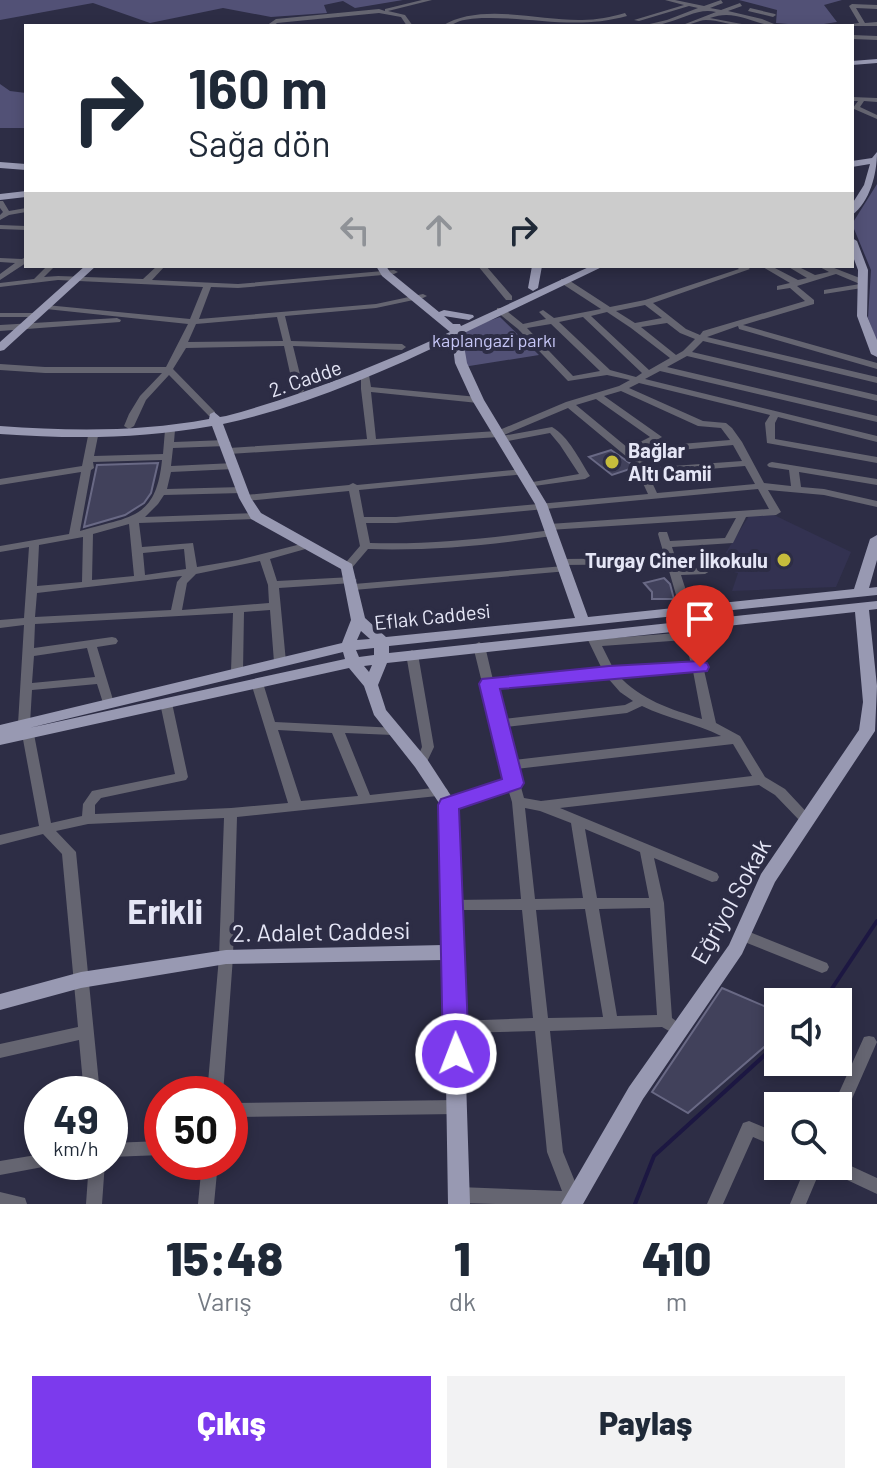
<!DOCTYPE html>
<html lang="tr">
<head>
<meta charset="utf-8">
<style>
	:root { --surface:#fff; --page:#f2f2f3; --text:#1f2937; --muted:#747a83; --accent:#7c3aed }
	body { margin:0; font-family:Barlow,sans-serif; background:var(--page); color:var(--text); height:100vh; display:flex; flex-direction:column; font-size:30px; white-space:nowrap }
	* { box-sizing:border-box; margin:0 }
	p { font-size:26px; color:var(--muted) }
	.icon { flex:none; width:44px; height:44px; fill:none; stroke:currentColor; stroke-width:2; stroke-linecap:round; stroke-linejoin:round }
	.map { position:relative; height:1204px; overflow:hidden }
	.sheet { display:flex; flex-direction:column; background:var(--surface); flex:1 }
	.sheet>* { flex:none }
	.banner { position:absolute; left:24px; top:24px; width:830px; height:244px; border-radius:0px; box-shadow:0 4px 12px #0003; background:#fff; color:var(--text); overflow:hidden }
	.buttons { position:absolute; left:764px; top:988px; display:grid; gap:16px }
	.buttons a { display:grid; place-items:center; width:88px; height:88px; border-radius:0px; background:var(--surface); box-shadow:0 4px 12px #0003; font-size:40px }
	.speed { position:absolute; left:24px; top:1076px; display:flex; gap:16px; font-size:40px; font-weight:700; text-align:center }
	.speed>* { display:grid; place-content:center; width:104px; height:104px; border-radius:50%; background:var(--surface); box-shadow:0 4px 12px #0003; line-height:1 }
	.speed small { font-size:20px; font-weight:400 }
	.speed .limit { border:12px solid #d22; background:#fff; color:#111 }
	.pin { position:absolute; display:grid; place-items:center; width:68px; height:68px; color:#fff; margin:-82px -34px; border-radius:50% 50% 50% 0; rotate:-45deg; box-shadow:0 0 8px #0007 }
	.pin .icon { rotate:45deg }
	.me { position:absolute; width:88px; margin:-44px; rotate:359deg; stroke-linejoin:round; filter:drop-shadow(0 0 6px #0008) }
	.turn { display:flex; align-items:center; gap:28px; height:168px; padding:0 32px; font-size:36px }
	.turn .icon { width:104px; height:104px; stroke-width:2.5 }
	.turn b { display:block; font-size:56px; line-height:68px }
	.lanes { display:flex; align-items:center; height:76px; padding:0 32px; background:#0003; justify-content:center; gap:40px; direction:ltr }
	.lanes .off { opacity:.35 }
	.eta { display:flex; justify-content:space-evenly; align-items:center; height:136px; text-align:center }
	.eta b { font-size:48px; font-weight:800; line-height:56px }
	.button { display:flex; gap:16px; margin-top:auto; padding:16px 32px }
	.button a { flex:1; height:92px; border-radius:0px; background:var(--accent); color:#fff; font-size:32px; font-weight:800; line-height:92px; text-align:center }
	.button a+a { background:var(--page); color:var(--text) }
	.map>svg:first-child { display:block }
	.built { fill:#333251 }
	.green { fill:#525176 }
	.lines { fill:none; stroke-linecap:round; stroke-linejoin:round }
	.stream { stroke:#1c1742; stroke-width:4 }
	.building { fill:#41415b; stroke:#696985; stroke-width:2 }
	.minor { fill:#656571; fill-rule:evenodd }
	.major { fill:#9899b2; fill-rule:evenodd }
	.route { fill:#7c3aed; stroke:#51269a; stroke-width:2 }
	.poi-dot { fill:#c6bc3c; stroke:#2d2d45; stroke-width:3 }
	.labels { text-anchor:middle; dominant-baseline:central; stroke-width:8; stroke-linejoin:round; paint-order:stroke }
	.far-park-label { font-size:18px; fill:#c5c5f5; stroke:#2d2d45 }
	.street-label { font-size:20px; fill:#e5e6f6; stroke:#2d2d45 }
	.poi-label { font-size:20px; font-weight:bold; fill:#e5e6f6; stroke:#2d2d45; text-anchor:start }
	.near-street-label { font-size:24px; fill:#e5e6f6; stroke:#2d2d45 }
	.near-district-label { font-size:34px; font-weight:bold; fill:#e5e6f6; stroke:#2d2d45 }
</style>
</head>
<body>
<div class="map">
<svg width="877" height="1204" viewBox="0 0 877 1204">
	<rect width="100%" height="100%" fill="#2d2d45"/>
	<path class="built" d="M774 515 851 552 836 587 732 591 738 573 716 568 749 516Z"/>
	<path class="green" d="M0 0H403L355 8 343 1 324 5 327 13 271 17 223 8 150 23 93 3 0 20Z
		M739 0H842L824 5 837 22 811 26 776 23 777 10Z
		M0 84 10 91 26 93V128H0Z
		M877 184V342L868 318 871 270 852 224Z
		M500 317 539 355 463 367 457 332Z"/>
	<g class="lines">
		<path class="stream" d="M823 1002 877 921
			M635 1204 654 1156 778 1043"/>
	</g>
	<path class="building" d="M611 450 631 464 633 468 612 475 589 457Z
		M158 463 151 493 144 503 125 515 84 527 97 465Z
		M664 578 670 584 674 599H652V592L644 583Z
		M722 988 778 1012V1035L688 1113 652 1092Z"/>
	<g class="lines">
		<path class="minor" d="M422 0H432L388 11 405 15 413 26H407L401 17 379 13 277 23 273 26H266L276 19 379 9 385 11V9Z
			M665 0H675L704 6 721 0 723 3 710 8 721 10 740 3 742 6 728 11 762 19 779 26C755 26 736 8 710 18L747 25C734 27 720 20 706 20 698 20 690 26 680 26L716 12C699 8 685 18 669 22 660 25 651 26 641 26L667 20 698 8 689 6 639 21 634 20 684 5Z
			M852 4 877 5V9L856 8 865 23 877 22V26H838L859 23 849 6Z
			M750 8 775 14 776 15 773 17 748 11Z
			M625 13 627 16C576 30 535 17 485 18 477 18 467 19 460 21 453 24 450 26 442 26 481 2 539 21 582 20 597 20 611 17 625 13Z
			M471 24 480 26H468Z
			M852 35 877 36V40L852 39Z
			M852 97 877 98V102L864 101 860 107 877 115V119L854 109 853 108 858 101H852Z
			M0 201H3L9 211 26 208V212L9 215 0 220V215L3 212 0 208Z
			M0 225 26 226V230L0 229Z
			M26 257V263L0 280V274L15 263 0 262V258L22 259Z
			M47 266H55L44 277 58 276 143 279 157 266H165L152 280 238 284 394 270 398 272 394 274 238 288 211 287 199 319 376 304 423 294 427 296 423 298 376 308 285 316 291 341 402 344 406 347 402 350 293 346 304 391 299 394 294 391 284 346 186 348 173 369 215 412V416H209L169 375 146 400 134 426 129 429 124 426 129 414 140 396 162 373H45L0 370V364L45 367H166L188 324 46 309 42 307 46 305 190 319 203 287 58 280 0 287V283L34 279ZM277 317 283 341 188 342 196 324Z
			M478 266H486L512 296V300H506Z
			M736 266H746L750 269 653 303 686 329 700 335 703 331 805 301 790 288 777 290V286L790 283 761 266H771L798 280 807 278 787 266H797L815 275 829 272 818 266H829L865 280 866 282 864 284 866 286 862 288 824 294V290L860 284 836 274 797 286 814 300V304L743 325 877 363V369L739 329 738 326 707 337 877 377V383L703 341 692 352 877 395V401L687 356 667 367 877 416V422L660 371 645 379 877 436V442L778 417 775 423V439L877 457V463L767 443 765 423 770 415 639 383 629 388 703 421 726 423 732 428 742 442 764 483 791 486 789 470 769 467 767 465 769 463 772 462 877 479V485L799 472 801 487 824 489 877 501V507L824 495 768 490 781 512 776 515 746 517 733 543 672 547 679 569 705 568 710 571 705 574 681 575 693 612 691 614H683L681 612 667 564 562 565 557 562 562 559 665 558 658 534 659 532H667L670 541 725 538 736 518 549 530 544 527 549 524 769 509 758 489 396 523H366L370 543C431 545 491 538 552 530L557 533 552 536C491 545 430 551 368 549L351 569 347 570 342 567 360 546 349 491 245 501 240 498 245 495 349 485 353 483 357 485 523 469 526 470 528 472 526 474 359 490 364 517H396L648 494 633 462 568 408 499 437 229 454 224 451 229 448 367 439 361 389V375L365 372 369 375 371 387 478 397 483 400 478 403 371 392 376 439 497 431 566 402 619 386 630 380 607 375 568 381 518 329 497 312V308H503L523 324 546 319 539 312 543 310 554 318 601 309 561 283V279H567L610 307 645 300 739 269ZM645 305 662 318 635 323 616 311ZM607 312 631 328 670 358 649 370 591 316ZM583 317 642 373 636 377 610 370 559 322ZM667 323 680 333 695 339 683 351 676 355 641 327ZM551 324 600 371 573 376 527 328ZM621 391 698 426 721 428 730 440 668 445 638 457 633 453 662 437 604 396ZM596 399 650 437 628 448 576 405ZM733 445 742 461 645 468 642 462 670 451ZM745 466 755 484 657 493 648 474Z
			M0 313H37L41 315 37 317H0Z
			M117 318 121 320 120 322 0 331V325Z
			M170 427 175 430 174 442 226 440 231 443 226 446 173 448 171 466 234 463 239 466 234 469 171 472 167 489 242 487 247 490 242 493 164 495 158 504 145 517 256 513 261 516 256 519 139 523 142 547 193 543 197 567 238 560 305 543 309 544 310 546 309 548 270 559 277 581 352 577 357 580 352 583 279 588 286 662 284 665H276L274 662 270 610 244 612 243 671 237 675 231 671 233 613 35 624 34 648 112 637 116 638 118 641 116 644 97 647 114 703 112 706H104L97 684 32 690 30 724 28 727H20L18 724 24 625 0 628V620L24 618 29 547 0 552V546L69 534 81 472 0 485V479L82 466 88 436 93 433 98 436 94 456 163 454 165 430ZM162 460C156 521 129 516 80 531L91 470 94 468 93 462ZM129 524 134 576 92 580 93 534ZM83 537 82 582 37 586 39 545ZM184 549 186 569 145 575 143 553ZM260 561 268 585 269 603 182 610 187 583 196 574ZM182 576 177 582 171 610 35 617 37 593ZM87 648 95 677 32 683 34 656Z
			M552 427C569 437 579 459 590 476L585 479 527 487 525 485 527 483 579 474 560 445 550 433 502 442 497 439 502 436Z
			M564 566 568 567 569 569 568 571 354 590 349 587 354 584Z
			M690 632 696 636 703 664 706 667 704 670 716 723 740 736 765 777 785 789 813 819 811 822 806 824 801 822 775 795 759 785 560 808 717 873 719 877 717 881 712 882 654 858 664 903 672 1018 683 1026 686 1030 683 1034 678 1036 662 1027 550 1031 563 1152 582 1199 580 1204H495L459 1203 453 1200 451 1195 453 1190 459 1187 562 1191 547 1152 535 1031 456 1033 451 1031 448 1027 451 1023 456 1021 533 1018 522 910H453L448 909 446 905 448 901 453 900 521 899 512 802 508 789 449 810 444 808 443 805 444 802 506 781 473 646 479 642 485 646 493 680 602 669 587 638 593 634 597 635 599 639ZM685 640 691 664 613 668 602 646ZM693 671 702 719C670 709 641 700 618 675ZM606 676 620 692 633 701 625 705 503 719 495 687ZM642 706C668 719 696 723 721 736L514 760 505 727 627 713ZM733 744 752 776 541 801 524 798 516 769ZM525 808 540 811 571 823 583 898 535 899ZM585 829 640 852 649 898H597ZM650 908 657 1015 617 1016 599 909ZM585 909 603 1017 548 1018 536 910Z
			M412 650 418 654 434 747 425 766H417L415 763 422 747 406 654Z
			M257 679 263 683 275 722 397 728 399 731 397 734 393 735 345 733 370 795 442 787 447 789 448 792 447 795 237 817 233 957 223 1094H207L219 957 224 818 88 824 56 831 76 852 100 1094H84L79 1040 0 1058V1044L78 1027 62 854 43 834 0 845V835L39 826 22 734 24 731H32L34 734 51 823 82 816 83 804 92 791 175 774 160 703 162 700H170L172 703 188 777 186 780 101 798 95 805V814L231 808 288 803 251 683ZM278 730 332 733 358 796 301 801Z
			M742 929 827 963 829 967 827 971 822 973 737 939 735 935 737 931Z
			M869 1036 874 1037 877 1042 844 1117 838 1119V1106H833L864 1037Z
			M457 1100 463 1102 465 1107 463 1112 457 1114 230 1117V1103Z
			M749 1121 778 1133V1148L753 1137 723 1204H707L743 1123Z
			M162 1141V1155L110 1157V1143Z
			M42 1154V1162H50L48 1166 0 1175V1161Z
			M838 1160 877 1178V1194L828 1171 826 1166H838Z
			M89 1162H105L102 1204H86Z
			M202 1162H218L214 1204H198Z
			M806 1166H822L806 1204H790Z
			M0 1192 25 1198 27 1204H0Z"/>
		<path class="major" d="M877 59V63L852 65V61Z
			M877 152C877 174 870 202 852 215V204L864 185 870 164 852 167V161L872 158Z
			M0 162 26 164V170L0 168Z
			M26 191V197L0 200V194Z
			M852 238 857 241 868 270 867 316 877 340V357L871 354 857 316 858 270 852 254Z
			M85 266H96L4 350 0 351V342Z
			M376 266H386L390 272 439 312 444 310 473 315 474 317 469 320 444 316 453 324H460L461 326 591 266H604L462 334 467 363 484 400 547 504 588 617 854 589 870 539 877 535V560L869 588 877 587V595L389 646V653L877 601V609L869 610 877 686 875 731 775 882 742 954 643 1099 583 1204H561L629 1087 729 945 761 874 859 730 863 702 855 612 387 663 378 685 386 710 427 759 457 805 462 947 464 952 462 956 470 1204H448L444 960 226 964 81 988 0 1010V994L81 972 226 950 443 945 441 806 415 767 374 715 364 686 349 668 0 745V725L342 643 351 620 341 569 251 519 239 498 212 426C139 439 74 439 0 434V426C71 431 139 432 209 419L210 414 214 412 220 417 226 416C303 395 377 366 450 332L382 276ZM452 339 455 363 472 400 535 504 575 618 386 637 365 618 352 564 261 513 251 498 223 424C302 407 379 374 452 339ZM361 631 370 639 357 640ZM374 648V655L359 657 356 650ZM343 652 345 659 29 728ZM372 665 369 672 364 666Z
			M532 266H542L538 288 533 291 528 288Z"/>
	</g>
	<path class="route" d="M700 661 707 663 709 667 707 671 500 689 524 783 521 788 459 809 469 1054 465 1062 456 1065 447 1062 443 1054 438 805 441 799 502 779 479 684 482 679 609 666Z"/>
	<g class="poi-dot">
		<circle cx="612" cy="462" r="8"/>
		<circle cx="784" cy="560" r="8"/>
	</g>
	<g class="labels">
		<g class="far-park-label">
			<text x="494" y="340">kaplangazi parkı</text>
		</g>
		<g class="street-label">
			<text transform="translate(305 378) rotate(-19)">2. Cadde</text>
			<text transform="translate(432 616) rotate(-6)">Eflak Caddesi</text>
		</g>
		<g class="poi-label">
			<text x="628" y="450">Bağlar<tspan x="628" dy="23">Altı Camii</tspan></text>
			<text x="768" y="560" text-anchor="end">Turgay Ciner İlkokulu</text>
		</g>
		<g class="near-street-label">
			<text transform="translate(730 901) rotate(-61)">Eğriyol Sokak</text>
			<text transform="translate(321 931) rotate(-1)">2. Adalet Caddesi</text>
		</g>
		<g class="near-district-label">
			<text x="165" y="910">Erikli</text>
		</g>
	</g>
</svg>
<div class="buttons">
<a><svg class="icon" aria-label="sound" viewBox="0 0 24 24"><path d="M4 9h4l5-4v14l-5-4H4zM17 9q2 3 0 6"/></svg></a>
<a><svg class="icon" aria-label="search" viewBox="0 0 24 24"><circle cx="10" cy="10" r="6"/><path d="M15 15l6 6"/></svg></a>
</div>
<div class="speed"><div>49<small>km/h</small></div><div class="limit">50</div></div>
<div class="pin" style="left:700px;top:667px;background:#d93025"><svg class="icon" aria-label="arrive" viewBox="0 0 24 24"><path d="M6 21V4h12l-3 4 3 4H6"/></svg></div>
<svg class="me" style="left:456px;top:1054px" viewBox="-20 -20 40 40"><circle r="17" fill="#7c3aed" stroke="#fff" stroke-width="3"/><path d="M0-11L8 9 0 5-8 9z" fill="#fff"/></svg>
<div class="banner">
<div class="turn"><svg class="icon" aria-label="right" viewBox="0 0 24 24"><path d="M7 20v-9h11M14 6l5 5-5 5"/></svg><div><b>160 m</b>Sağa dön</div></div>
<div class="lanes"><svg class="icon off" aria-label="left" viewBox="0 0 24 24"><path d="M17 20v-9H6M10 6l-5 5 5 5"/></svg><svg class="icon off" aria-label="ahead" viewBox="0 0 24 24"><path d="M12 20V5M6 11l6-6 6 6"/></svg><svg class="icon" aria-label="right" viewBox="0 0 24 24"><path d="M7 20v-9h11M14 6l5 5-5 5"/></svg></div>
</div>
</div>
<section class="sheet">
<div class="eta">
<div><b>15:48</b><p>Varış</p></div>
<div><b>1</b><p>dk</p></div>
<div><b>410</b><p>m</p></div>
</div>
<div class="button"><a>Çıkış</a><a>Paylaş</a></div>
</section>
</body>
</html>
